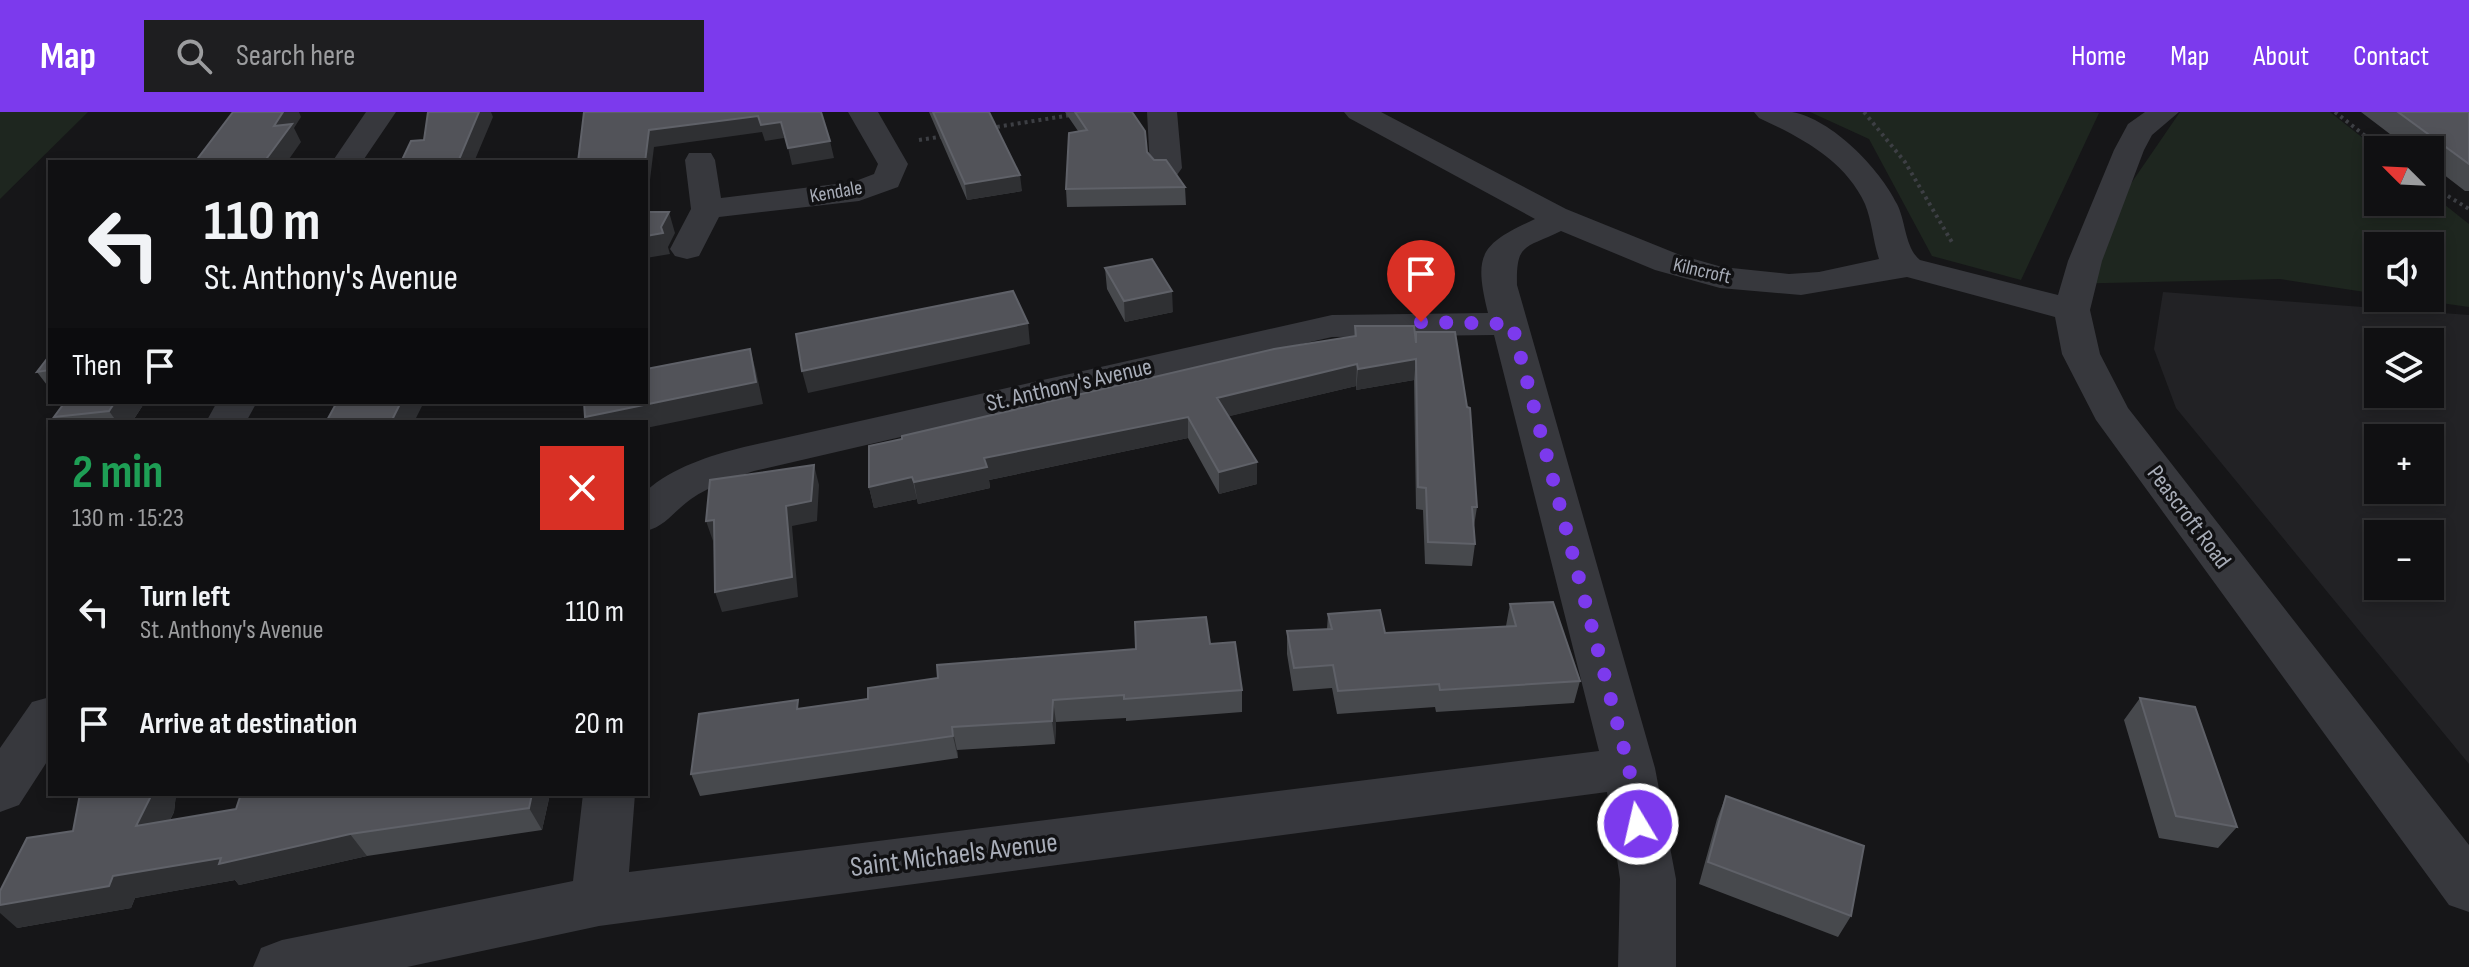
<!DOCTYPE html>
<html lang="en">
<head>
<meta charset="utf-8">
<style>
	:root { --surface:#101012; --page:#1e1e20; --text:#f1f3f6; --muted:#9c9d9f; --line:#303032; --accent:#7c3aed }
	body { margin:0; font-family:"Sofia Sans Condensed",sans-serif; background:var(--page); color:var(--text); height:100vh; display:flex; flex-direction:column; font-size:30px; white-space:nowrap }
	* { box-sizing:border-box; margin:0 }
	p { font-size:26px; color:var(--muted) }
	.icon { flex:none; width:44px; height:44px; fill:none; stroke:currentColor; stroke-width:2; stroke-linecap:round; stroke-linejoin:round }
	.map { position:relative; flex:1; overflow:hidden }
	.sheet { position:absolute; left:48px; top:308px; width:600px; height:376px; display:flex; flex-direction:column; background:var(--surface); border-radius:0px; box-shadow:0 4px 12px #0003,0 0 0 2px var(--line) }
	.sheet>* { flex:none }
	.top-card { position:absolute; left:48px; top:48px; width:600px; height:244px; border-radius:0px; box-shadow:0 4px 12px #0003,0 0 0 2px var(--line); background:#101012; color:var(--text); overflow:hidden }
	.needle { width:52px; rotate:294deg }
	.tools { position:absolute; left:2364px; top:24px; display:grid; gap:16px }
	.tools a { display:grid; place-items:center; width:80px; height:80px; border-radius:0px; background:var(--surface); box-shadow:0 4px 12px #0003,0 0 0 2px var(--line); font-size:40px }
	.pin { position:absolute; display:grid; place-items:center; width:68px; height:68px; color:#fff; margin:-82px -34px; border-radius:50% 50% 50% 0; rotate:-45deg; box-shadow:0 0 8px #0007 }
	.pin .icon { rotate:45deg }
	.me { position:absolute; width:88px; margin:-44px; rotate:351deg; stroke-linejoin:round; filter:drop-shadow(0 0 6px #0008) }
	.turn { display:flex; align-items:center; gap:28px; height:168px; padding:0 24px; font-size:36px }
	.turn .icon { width:104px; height:104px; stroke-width:2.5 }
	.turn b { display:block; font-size:56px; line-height:68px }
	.then { display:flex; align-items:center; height:76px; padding:0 24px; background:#0003; gap:16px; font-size:30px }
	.round { display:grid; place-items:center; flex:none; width:84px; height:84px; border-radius:0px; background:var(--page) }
	.head { display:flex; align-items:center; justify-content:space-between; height:136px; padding:0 24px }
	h1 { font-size:48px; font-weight:700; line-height:60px; color:#1e9e55 }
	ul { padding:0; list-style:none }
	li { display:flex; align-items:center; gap:24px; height:112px; padding:0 24px }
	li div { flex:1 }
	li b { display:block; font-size:30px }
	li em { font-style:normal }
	header { display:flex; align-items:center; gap:48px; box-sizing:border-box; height:112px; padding:0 40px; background:var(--accent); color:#fff }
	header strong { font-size:38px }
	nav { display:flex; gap:44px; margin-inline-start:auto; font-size:28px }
	.search { width:560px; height:72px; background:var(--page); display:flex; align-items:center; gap:20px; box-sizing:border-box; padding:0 28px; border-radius:0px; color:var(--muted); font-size:30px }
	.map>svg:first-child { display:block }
	.built { fill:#222225; fill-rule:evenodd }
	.green { fill:#1e261f }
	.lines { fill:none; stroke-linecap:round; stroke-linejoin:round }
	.path { stroke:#3d3f44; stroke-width:4; stroke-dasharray:3 4; stroke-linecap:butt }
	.minor { fill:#37383d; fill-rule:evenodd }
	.wall { fill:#47494d }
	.shaded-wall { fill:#2f3033 }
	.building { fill:#525359; stroke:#5f6168; stroke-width:2 }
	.route { stroke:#7c3aed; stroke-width:14; stroke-dasharray:0 25.2 }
	.labels { text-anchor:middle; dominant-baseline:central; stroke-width:7; stroke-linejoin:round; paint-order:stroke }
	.far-street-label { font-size:20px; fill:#a8adb8; stroke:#111113 }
	.street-label { font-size:24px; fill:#a8adb8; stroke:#111113 }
	.near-street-label { font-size:28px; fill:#a8adb8; stroke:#111113 }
</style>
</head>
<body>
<header>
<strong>Map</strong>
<div class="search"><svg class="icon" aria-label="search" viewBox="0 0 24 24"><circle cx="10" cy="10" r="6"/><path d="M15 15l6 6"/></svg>Search here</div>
<nav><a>Home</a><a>Map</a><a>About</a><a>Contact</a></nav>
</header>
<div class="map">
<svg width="2469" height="855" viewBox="0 0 2469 855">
	<rect width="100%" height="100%" fill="#161618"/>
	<path class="built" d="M2163 180 2469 203V652L2176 296 2154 237ZM2378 230H2430V282H2378ZM2378 326H2430V378H2378ZM2378 422H2430V474H2378Z"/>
	<path class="green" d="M0 0H88L0 87Z
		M1810 0H2090L2099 1 2021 168 1932 144 1869 27Z
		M2180 0H2330L2378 38V90H2430V81L2469 112V195L2406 186H2430V134H2378V182L2280 167 2062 172Z"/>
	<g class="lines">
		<path class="path" d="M1864 0 1905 50 1953 132
			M2335 0 2383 38
			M990 16 1071 3
			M919 28 945 24
			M2430 73 2469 97"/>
		<path class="minor" d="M366 0H396L362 50H332Z
			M848 0H878L908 52 898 75 859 89 719 105 699 144 687 147 675 144 670 137 691 97 685 48 689 41H711L715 48 721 86 853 70 874 62 878 52Z
			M1147 0H1177L1182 56 1177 63H1155L1150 56Z
			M1344 0H1381L1566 97 1680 143 1722 155 1789 162 1819 160 1879 147C1873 129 1872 109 1865 92 1845 48 1800 25 1759 6L1754 0C1766 0 1780 0 1792 0 1832 7 1880 57 1897 92 1906 110 1905 136 1920 148L2058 183 2068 149 2114 38 2128 12 2145 0H2179L2152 23 2144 38 2102 149 2090 198 2100 242 2128 296 2469 733V800L2449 793 2096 308 2062 242 2055 205 1907 165 1801 183 1720 176 1655 158 1561 119C1525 137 1516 130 1517 173L1655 656 1676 767V855H1618L1620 767 1607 680 599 814 407 855H253L261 836 282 828 573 769 583 682H635L629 760 1599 639 1494 223 1332 225 754 359C732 366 710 374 691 387 674 399 666 414 646 419V379C673 355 709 344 744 335L1332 203 1488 201C1473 141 1481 132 1535 107L1349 6Z
			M217 290H257L246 310H206Z
			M50 585V645L19 693 0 700V636L32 590Z"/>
	</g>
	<path class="wall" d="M929 0H989L1022 79 967 88Z
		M1065 0H1132L1147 40 1154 48 1185 75 1186 93 1067 95 1066 77 1078 19Z
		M2361 0H2469V79H2465L2430 52V38H2411Z
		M1105 156 1173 200 1125 210 1107 177Z
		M1355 214 1416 227 1477 395 1474 414 1475 432 1472 454 1425 452 1423 398 1416 397 1414 268 1356 278V274L1229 304 1257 372 1219 382 1188 326 989 368 990 376 918 392 917 387 874 396 869 375 1354 224Z
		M50 243V277L37 260Z
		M145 290 132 310H58L54 305Z
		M1510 492 1580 569 1574 591 1436 600 1435 595 1337 602 1332 576 1293 579 1287 542V519L1327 517 1328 502 1385 521 1506 514Z
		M1210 532 1242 578V600L1126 609V606L1056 610 1055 632 957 638 958 646 700 684 691 662 801 597Z
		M2140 586 2237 715 2218 736 2159 726 2124 608Z
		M80 682H176L174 700 170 708 236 697 241 682H550L542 718 367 744 239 773 235 768 135 786 131 796 17 816 73 719Z
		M1726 684 1851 804 1838 825 1699 772 1717 707Z"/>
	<path class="shaded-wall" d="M283 0H299L301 5 294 16 301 30 287 50H264L274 14Z
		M479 0H491L493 5 474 50H458Z
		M758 4 781 10 784 26 765 29 762 20 654 35 649 76 646 77V50H645L649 18Z
		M830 29 834 46 792 53 788 36Z
		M1020 63 1022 79 967 88 965 72Z
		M669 100 675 121 668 135 670 142 646 146V124L661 115Z
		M1172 179 1173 200 1125 210 1124 189Z
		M1028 211 1030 232 808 281 802 259Z
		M750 237 756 259 763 292 646 316V310H587L585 305Z
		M1416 247 1414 268 1356 278 1358 257Z
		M1357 252 1356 274 1218 307 1217 286Z
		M115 290H145L132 310H117L109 299Z
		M401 290H424L414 310H391Z
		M1188 305V326L989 368 990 376 918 392 914 370 984 346Z
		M1257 350V372L1219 382V360Z
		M814 353 819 373 817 409 792 414 798 485 722 500 715 480 786 394Z
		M912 365 917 387 874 396 869 375Z
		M714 408 713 429 706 409Z
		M1053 588 1056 610 1055 632 1052 609Z
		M952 615 957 638 958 646 953 624Z
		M152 682H176L174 700 156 736 136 714Z
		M532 682H550L542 718 529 696Z
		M350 722 367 744 239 773 235 768 135 786 131 796 17 816 0 801V793L113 764Z"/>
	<path class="building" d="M233 0H283L274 14 292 12 264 50H195Z
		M428 0H479L458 50H401L411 29 424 28Z
		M584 0H821L830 29 788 36 781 10 761 13 758 4 649 18 645 50H578Z
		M933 0H989L1020 63 965 72Z
		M1075 0H1132L1145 19 1147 40 1154 48H1166L1185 75 1066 77 1069 21 1087 18Z
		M2398 0H2469V52Z
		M646 100H669L661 115 663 121 646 124Z
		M1152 147 1172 179 1124 189 1105 156Z
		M1013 179 1028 211 802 259 796 222Z
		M1355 214H1414L1416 231V220H1455L1467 295 1470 296 1477 395H1472L1475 432 1428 430 1426 376 1418 375 1416 247 1358 257 1357 252 1217 286 1257 350 1219 360 1188 305 984 346 987 355 914 370 912 365 869 375V334L902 327V324L1274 237 1356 224Z
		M750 237 756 270 585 305 584 290H646V257Z
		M50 243V258L37 260Z
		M65 290H115L109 299 54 305Z
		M337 290H401L391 310H348L349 308 326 310Z
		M814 353 811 389 786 394 792 465 715 480 714 408 706 409 710 368Z
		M1553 490 1580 569 1440 578 1439 572 1338 579 1333 553 1294 556 1287 519 1332 517 1328 502 1380 498 1385 521 1516 514 1510 492Z
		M1206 505 1210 532 1235 530 1242 578 1124 587V583L1053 588 1052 609 952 615 953 624 691 662 699 602 798 588 797 597 868 587V576L938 566 937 553 1136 537 1135 510Z
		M2140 586 2195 595 2237 715 2176 704Z
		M80 682H152L136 714 236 697 241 682H532L529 696 350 722 219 752 221 746 113 764 109 774 0 793V779L27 726 73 719Z
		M1726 684 1864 734 1851 804 1708 750Z"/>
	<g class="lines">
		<path class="route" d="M1421 210 1512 212 1629 656 1638 712"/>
	</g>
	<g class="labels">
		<g class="far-street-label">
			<text transform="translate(836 80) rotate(-10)">Kendale</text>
			<text transform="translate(1702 159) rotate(13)">Kilncroft</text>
		</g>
		<g class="street-label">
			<text transform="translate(1069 273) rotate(-13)">St. Anthony's Avenue</text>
			<text transform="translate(2189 405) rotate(53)">Peascroft Road</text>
		</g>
		<g class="near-street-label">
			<text transform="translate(954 743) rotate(-7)">Saint Michaels Avenue</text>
		</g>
	</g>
</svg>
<div class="tools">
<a><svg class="needle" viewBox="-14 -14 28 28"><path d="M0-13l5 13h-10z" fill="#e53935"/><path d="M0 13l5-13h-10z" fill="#9c9d9f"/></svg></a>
<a><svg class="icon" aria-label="sound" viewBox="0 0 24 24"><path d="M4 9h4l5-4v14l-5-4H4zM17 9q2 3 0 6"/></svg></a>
<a><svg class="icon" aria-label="layers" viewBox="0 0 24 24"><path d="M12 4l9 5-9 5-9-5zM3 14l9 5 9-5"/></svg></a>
<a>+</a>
<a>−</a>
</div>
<div class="pin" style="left:1421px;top:210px;background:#d93025"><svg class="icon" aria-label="arrive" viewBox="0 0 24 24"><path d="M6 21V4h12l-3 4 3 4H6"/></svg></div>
<svg class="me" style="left:1638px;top:712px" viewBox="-20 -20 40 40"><circle r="17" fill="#7c3aed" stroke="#fff" stroke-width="3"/><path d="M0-11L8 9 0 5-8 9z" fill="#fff"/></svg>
<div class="top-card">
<div class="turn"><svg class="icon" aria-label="left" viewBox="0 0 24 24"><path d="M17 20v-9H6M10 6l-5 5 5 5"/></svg><div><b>110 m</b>St. Anthony's Avenue</div></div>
<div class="then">Then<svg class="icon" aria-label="arrive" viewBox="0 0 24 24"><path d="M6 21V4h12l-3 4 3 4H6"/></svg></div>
</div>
<section class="sheet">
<div class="head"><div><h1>2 min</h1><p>130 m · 15:23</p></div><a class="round" style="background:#d93025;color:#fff"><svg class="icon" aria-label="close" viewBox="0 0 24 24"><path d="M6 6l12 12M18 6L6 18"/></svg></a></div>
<ul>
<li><svg class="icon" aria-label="left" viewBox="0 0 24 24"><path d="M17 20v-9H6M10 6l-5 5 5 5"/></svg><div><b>Turn left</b><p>St. Anthony's Avenue</p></div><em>110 m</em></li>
<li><svg class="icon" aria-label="arrive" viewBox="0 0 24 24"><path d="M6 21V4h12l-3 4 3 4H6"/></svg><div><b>Arrive at destination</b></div><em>20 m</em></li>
</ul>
</section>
</div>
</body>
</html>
